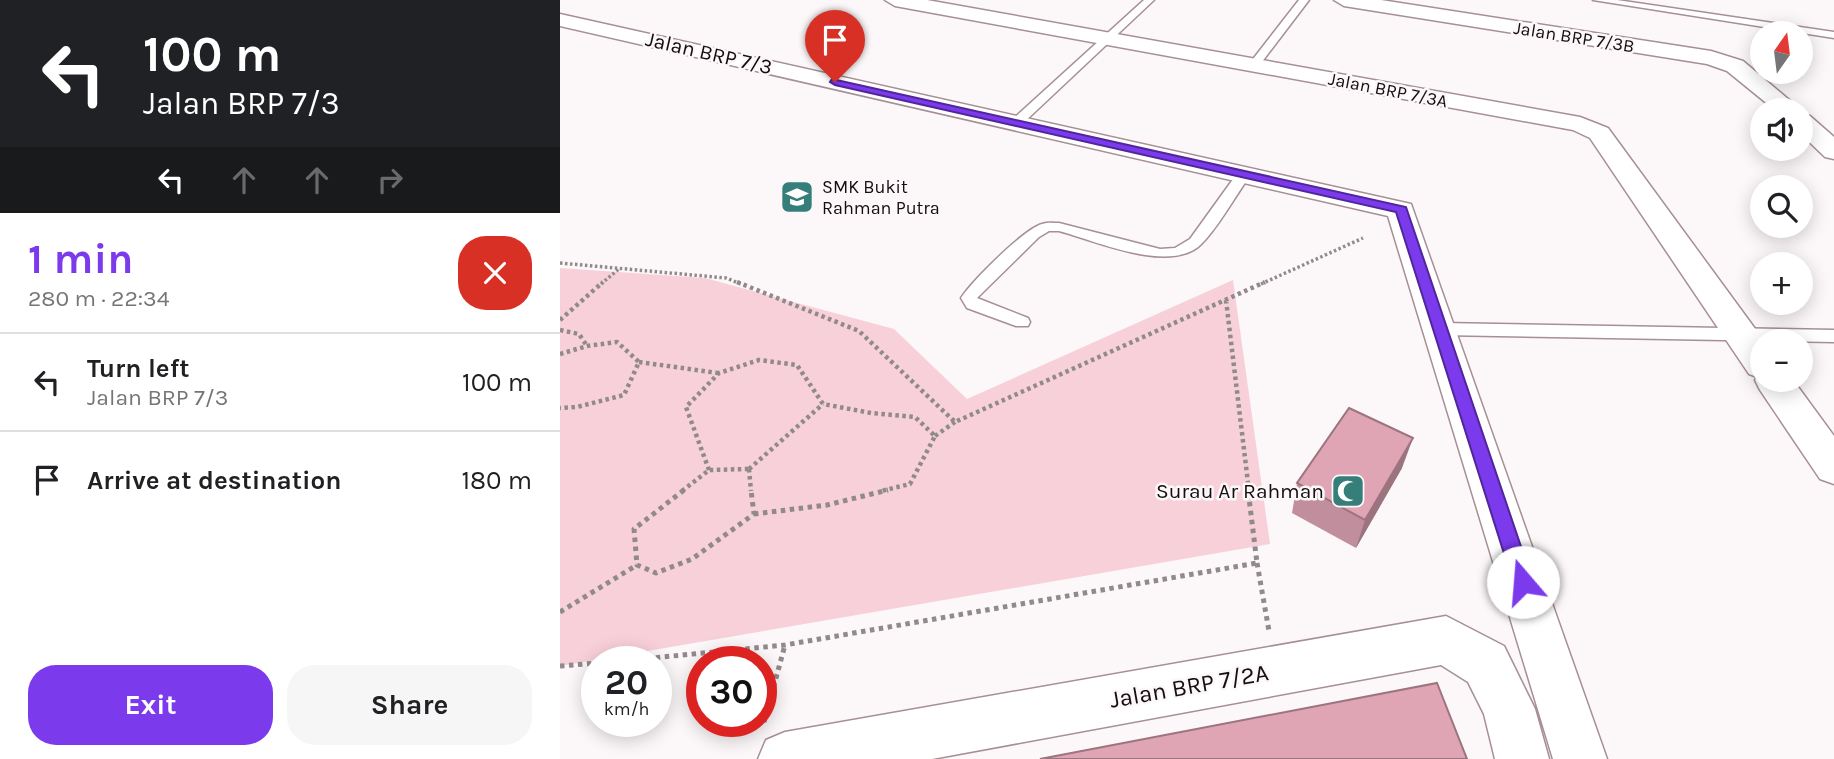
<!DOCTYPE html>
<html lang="en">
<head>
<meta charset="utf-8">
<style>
	:root { --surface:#fff; --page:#f6f6f6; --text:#202124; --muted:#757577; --line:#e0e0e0; --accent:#7c3aed }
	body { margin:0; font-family:Karla,sans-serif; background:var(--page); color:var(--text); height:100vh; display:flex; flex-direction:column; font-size:26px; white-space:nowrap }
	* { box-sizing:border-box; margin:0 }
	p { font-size:23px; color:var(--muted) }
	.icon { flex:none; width:38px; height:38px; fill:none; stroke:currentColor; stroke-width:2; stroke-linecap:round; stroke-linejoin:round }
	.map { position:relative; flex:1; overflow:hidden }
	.details { display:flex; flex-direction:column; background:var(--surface); width:560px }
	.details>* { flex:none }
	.banner { background:#202124; color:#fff; overflow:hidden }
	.needle { width:46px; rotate:14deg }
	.controls { position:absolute; left:1190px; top:21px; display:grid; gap:14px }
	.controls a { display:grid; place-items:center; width:63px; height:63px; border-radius:50%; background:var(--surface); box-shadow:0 4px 18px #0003; font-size:35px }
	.speed { position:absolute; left:21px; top:646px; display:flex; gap:14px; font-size:35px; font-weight:700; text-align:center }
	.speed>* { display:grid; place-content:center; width:91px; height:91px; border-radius:50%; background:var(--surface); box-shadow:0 4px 18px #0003; line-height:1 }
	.speed small { font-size:18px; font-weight:400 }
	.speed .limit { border:10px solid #d22; background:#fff; color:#111 }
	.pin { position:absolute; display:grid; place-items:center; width:60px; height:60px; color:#fff; margin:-72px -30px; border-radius:50% 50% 50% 0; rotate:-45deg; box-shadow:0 0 7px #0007 }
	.pin .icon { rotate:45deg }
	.me { position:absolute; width:77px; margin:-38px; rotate:342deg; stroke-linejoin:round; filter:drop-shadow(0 0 5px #0008) }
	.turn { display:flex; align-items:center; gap:24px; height:147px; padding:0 28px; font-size:32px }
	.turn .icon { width:91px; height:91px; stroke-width:2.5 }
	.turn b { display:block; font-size:49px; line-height:60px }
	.lanes { display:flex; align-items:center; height:66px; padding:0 28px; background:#0003; justify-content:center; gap:35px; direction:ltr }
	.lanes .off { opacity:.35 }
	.round { display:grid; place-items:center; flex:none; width:74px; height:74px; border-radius:28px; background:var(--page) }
	.headline { display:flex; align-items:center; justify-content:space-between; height:119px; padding:0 28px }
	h1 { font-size:42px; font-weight:700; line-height:52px; color:var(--accent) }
	.primary-button { display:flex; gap:14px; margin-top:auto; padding:14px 28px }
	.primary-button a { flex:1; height:80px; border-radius:28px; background:var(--accent); color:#fff; font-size:28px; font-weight:700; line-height:80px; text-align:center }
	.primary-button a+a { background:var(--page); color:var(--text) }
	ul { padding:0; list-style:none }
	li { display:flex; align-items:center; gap:21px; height:98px; padding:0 28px; border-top:2px solid var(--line) }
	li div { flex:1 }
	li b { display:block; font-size:26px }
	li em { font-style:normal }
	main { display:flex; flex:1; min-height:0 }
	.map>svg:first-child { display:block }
	.green { fill:#f8d0da }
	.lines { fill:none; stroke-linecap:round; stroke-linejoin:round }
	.service-casing { stroke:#a68f95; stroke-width:3 }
	.minor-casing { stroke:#a68f95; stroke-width:3 }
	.path-far2 { stroke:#918a8c; stroke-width:3.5; stroke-dasharray:2.5 2.5; stroke-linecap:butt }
	.path-far1 { stroke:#918a8c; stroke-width:4.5; stroke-dasharray:3.5 3.5; stroke-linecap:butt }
	.path { stroke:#918a8c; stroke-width:5; stroke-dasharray:4.5 4.5; stroke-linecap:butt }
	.service { fill:#fff; fill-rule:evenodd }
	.minor { fill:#fff; fill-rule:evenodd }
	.wall { fill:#c08e9c }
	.shaded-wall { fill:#9c747f }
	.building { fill:#dfa5b5; stroke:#9c747f; stroke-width:2 }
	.route { fill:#7c3aed; stroke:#51269a; stroke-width:2 }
	.labels { text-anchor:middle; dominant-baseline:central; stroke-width:5; stroke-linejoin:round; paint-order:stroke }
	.far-street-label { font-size:18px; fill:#150d0f; stroke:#fcf7f8 }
	.far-poi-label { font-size:18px; fill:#150d0f; stroke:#fcf7f8; text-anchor:start }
	.street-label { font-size:21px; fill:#150d0f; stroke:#fcf7f8 }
	.poi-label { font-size:21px; fill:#150d0f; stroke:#fcf7f8; text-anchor:end }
	.near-street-label { font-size:24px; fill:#150d0f; stroke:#fcf7f8 }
</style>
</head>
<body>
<main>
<section class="details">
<div class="banner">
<div class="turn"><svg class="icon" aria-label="left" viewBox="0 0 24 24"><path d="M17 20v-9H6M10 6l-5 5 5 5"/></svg><div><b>100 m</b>Jalan BRP 7/3</div></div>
<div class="lanes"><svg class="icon" aria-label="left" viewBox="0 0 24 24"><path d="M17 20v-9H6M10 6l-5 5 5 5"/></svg><svg class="icon off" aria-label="ahead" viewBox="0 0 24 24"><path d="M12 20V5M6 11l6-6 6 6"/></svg><svg class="icon off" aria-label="ahead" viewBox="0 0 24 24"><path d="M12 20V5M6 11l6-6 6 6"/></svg><svg class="icon off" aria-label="right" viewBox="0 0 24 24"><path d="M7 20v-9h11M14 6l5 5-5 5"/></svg></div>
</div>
<div class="headline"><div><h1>1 min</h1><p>280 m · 22:34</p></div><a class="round" style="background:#d93025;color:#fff"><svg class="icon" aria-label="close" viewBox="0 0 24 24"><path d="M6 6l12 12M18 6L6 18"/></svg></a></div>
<ul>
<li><svg class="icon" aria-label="left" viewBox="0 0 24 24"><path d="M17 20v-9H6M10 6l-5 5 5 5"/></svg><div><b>Turn left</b><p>Jalan BRP 7/3</p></div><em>100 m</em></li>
<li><svg class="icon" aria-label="arrive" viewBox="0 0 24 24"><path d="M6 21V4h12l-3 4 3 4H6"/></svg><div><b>Arrive at destination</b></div><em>180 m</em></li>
</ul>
<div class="primary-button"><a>Exit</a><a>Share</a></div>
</section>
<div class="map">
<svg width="1274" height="759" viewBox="0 0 1274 759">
	<rect width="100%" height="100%" fill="#fcf7f8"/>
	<path class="green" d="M0 268 145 278 334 329 407 399 673 280 710 544 0 666Z"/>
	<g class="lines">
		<defs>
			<path id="service" d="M584 0H594L461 125H453V119Z
				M739 0H749L698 67H690V63Z
				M1033 0H1057L1274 32V38Z
				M684 170 689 171V177C676 195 654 234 638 247 605 272 536 241 499 231H489L479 237 417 298 468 318 470 322 468 326H456L407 308 401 298C412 281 464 229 482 224 488 222 494 223 499 223L600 249 615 248 630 239 679 171Z
				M881 323 1274 330V342L881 335 873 329Z"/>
			<path id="minor" d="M325 0H367L1020 117 1048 128 1204 341 1202 380H1233L1274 436V484L1260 479 1200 390 1195 380 1197 377 1189 374 1030 138 1013 130 335 6Z
				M774 0H821L1151 51 1183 61 1241 110H1215L1167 71 1147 64 784 6Z
				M0 14 851 204 1047 759H993L828 216 0 26Z
				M1241 114 1250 116 1274 137V159L1265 157 1241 134Z
				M886 616 944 646 975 709 989 759H935L924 714 908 682 881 665 372 759H198L206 740 225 732Z"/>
		</defs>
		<use href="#service" class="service-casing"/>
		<use href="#minor" class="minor-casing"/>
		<path class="path-far2" d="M0 263 166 278 181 284
			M41 284 60 268
			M701 284 803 238"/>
		<path class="path-far1" d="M177 282 299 331 395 422 705 282
			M666 300 689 491
			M0 320 43 282
			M0 330 19 334 27 346
			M0 354 27 346 57 342 79 362 64 395 17 407 0 408
			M79 362 158 373
			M375 436 395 422
			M189 469 191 491
			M189 469 263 404
			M149 470 126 407 159 373 199 360 237 365 263 404 311 413 355 417 375 436 350 484 321 491
			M122 491 149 470 189 469"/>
		<path class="path" d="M124 490 74 529 77 565 96 573 132 559 194 514 191 490
			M194 514 267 505 328 490
			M697 563 709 631
			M0 612 77 565
			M51 662 225 645 697 563 688 490
			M0 666 37 663
			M204 722 225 645"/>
		<use href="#service" class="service"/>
		<use href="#minor" class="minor"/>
	</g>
	<path class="wall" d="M842 468 796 548 732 513 737 483Z"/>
	<path class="shaded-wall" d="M853 438 842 468 796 548 805 520Z"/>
	<path class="building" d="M789 408 853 438 805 520 737 483Z
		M877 683 907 759H480Z"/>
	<path class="route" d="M272 79 846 207 973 582 970 589 963 591 956 589 953 582 836 212 275 85 270 82Z"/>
	<defs>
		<symbol id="school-square" viewBox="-11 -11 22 22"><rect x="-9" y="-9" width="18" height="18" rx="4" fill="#357e7a" stroke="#fcf7f8"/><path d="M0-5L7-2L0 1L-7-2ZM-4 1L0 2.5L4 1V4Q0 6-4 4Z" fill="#fff"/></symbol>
		<symbol id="mosque-square" viewBox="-11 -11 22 22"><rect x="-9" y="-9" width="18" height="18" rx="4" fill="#357e7a" stroke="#fcf7f8"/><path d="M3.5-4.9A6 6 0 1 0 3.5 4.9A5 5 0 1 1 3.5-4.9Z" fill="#fff"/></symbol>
	</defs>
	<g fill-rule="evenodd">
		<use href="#school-square" x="218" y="178" width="38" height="38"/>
		<use href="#mosque-square" x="769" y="472" width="38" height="38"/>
	</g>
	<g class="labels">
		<g class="far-street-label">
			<text transform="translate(1014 37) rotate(9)">Jalan BRP 7/3B</text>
			<text transform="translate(828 90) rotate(11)">Jalan BRP 7/3A</text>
		</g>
		<g class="far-poi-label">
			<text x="262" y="187">SMK Bukit<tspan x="262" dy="21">Rahman Putra</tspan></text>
		</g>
		<g class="street-label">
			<text transform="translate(149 53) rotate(13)">Jalan BRP 7/3</text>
		</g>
		<g class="poi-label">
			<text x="764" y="491">Surau Ar Rahman</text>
		</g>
		<g class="near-street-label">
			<text transform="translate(629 686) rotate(-10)">Jalan BRP 7/2A</text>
		</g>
	</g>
</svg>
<div class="controls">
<a><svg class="needle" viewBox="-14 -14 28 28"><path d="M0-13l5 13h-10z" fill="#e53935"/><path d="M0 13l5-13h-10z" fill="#757577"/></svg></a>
<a><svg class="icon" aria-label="sound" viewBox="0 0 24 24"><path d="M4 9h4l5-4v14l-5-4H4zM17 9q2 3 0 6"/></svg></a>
<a><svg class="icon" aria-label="search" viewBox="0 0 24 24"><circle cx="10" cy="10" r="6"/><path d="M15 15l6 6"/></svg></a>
<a>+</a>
<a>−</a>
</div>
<div class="speed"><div>20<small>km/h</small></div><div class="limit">30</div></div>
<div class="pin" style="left:275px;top:82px;background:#d93025"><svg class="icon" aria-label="arrive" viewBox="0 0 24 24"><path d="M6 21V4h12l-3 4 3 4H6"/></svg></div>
<svg class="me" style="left:963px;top:582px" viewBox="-20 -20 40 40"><circle r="19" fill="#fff"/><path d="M0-13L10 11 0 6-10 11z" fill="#7c3aed"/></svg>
</div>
</main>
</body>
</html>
